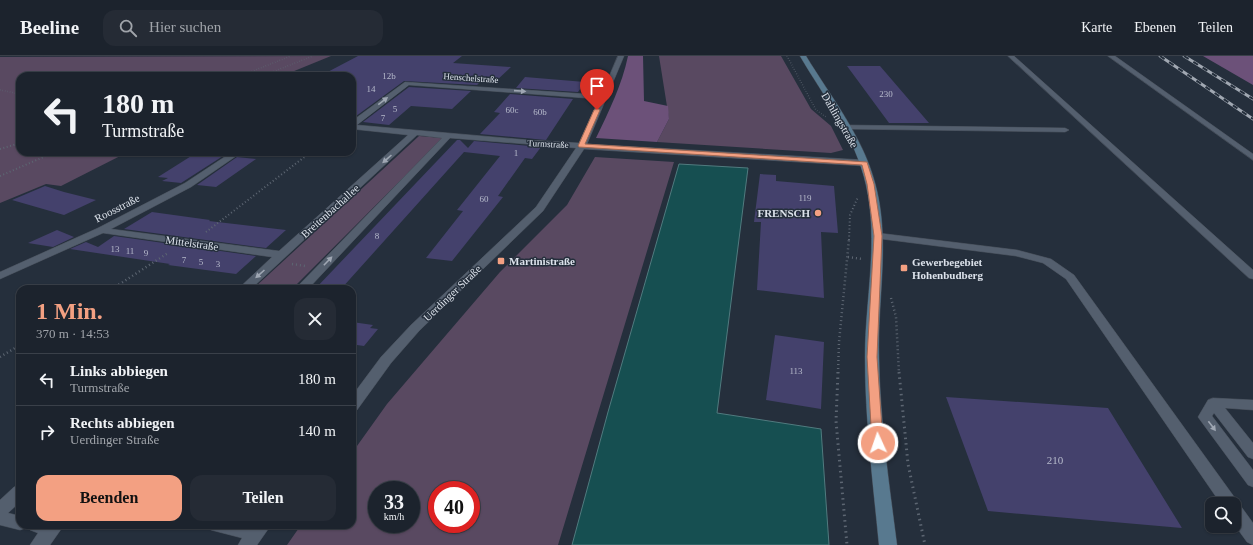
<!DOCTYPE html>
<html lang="de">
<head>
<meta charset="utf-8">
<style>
	:root { --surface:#1c232d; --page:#252b35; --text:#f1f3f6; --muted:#a0a4aa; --line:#3a4049; --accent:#f3a082 }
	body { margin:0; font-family:"Times New Roman",serif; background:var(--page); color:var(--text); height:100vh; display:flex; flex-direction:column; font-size:15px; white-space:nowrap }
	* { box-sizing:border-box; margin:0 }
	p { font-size:13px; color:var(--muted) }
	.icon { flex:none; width:22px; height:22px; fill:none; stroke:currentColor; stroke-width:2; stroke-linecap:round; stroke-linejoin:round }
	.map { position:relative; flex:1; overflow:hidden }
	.panel { position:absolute; left:16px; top:229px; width:340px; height:244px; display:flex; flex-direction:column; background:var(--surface); border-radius:12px; box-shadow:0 1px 3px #0004,0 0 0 1px var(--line) }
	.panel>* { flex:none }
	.hud { position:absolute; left:16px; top:16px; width:340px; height:84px; border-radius:12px; box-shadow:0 1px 3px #0004,0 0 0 1px var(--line); background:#1c232d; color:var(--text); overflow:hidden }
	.fabs { position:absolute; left:1205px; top:441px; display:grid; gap:8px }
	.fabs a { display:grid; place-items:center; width:36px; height:36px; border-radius:8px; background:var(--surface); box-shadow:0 1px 3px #0004,0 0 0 1px var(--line); font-size:20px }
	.speed { position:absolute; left:368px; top:425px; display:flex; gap:8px; font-size:20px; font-weight:700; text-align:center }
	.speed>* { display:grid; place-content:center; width:52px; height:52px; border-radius:50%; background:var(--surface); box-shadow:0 1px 3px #0004,0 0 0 1px var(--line); line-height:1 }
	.speed small { font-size:10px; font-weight:400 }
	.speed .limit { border:6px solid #d22; background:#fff; color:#111 }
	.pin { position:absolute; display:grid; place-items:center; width:34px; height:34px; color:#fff; margin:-41px -17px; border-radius:50% 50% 50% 0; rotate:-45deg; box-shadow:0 0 4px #0007 }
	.pin .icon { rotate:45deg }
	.me { position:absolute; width:44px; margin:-22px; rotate:357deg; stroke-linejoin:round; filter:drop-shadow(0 0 3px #0008) }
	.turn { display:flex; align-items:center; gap:14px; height:84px; padding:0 20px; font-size:18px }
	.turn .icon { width:52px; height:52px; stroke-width:2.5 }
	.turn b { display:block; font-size:28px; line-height:34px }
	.round { display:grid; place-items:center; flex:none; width:42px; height:42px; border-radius:12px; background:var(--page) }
	.overview { display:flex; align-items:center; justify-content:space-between; height:68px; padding:0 20px }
	h1 { font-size:24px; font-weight:600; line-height:30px; color:var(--accent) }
	.cta { display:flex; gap:8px; margin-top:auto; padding:8px 20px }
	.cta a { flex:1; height:46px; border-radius:12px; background:var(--accent); color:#111; font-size:16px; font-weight:600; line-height:46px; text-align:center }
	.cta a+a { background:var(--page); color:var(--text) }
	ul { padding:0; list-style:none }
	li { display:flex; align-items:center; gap:12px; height:52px; padding:0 20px; border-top:1px solid var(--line) }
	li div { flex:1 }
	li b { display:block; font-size:15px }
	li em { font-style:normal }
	header { display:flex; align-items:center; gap:24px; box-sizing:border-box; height:56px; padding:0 20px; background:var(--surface); border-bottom:1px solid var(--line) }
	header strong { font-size:19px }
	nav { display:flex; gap:22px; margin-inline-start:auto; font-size:14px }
	.search { width:280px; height:36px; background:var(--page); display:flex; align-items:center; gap:10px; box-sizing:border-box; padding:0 14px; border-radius:12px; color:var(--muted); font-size:15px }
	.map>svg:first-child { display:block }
	.green { fill:#594961; fill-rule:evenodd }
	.forest { fill:#6c5179 }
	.water { fill:#164f51; stroke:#517b7f }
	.building { fill:#44416c }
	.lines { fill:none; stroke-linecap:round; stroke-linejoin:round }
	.lane-casing { stroke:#444c57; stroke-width:1 }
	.street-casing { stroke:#444c57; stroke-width:1 }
	.secondary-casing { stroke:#444c57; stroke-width:1 }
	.path-far3 { stroke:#5d6672; stroke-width:1.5; stroke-dasharray:0.5 2; stroke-linecap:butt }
	.path-far2 { stroke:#5d6672; stroke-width:2; stroke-dasharray:1 2.5; stroke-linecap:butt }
	.path-far1 { stroke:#5d6672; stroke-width:2.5; stroke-dasharray:1 3; stroke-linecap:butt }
	.path { stroke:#5d6672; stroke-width:3; stroke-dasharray:1.5 4; stroke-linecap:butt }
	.lane { fill:#545f6e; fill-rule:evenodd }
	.street { fill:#545f6e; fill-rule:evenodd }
	.secondary { fill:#58798f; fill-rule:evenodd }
	.rail-casing { stroke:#a1a8b2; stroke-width:3 }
	.rail { stroke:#252f3c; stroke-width:2; stroke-dasharray:5.5; stroke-linecap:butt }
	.oneway { fill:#9fa7b3 }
	.route { fill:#f3a082; stroke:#9e6854 }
	.poi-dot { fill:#f3a082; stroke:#252f3c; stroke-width:1.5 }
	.labels { text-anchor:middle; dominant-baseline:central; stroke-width:3; stroke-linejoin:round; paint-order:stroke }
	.number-label { font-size:9px; fill:#b6bacb }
	.far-street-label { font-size:9px; fill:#dce2eb; stroke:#252f3c }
	.street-label { font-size:11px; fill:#dce2eb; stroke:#252f3c }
	.poi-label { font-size:11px; font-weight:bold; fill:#dce2eb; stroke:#252f3c; text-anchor:start }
	.near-number-label { font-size:11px; fill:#b6bacb }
</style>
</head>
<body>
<header>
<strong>Beeline</strong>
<div class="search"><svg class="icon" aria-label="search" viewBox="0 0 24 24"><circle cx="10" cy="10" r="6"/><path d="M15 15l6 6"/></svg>Hier suchen</div>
<nav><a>Karte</a><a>Ebenen</a><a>Teilen</a></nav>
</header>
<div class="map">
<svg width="1253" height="489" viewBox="0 0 1253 489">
	<rect width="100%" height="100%" fill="#252f3c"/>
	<path class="green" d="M331 0 282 20H20V96H128L61 130 46 128 0 147V1Z
		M659 0H781L811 53 831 70 843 94 831 97 657 86 669 63Z
		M419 80 443 82 292 233H253Z
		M595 101 674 106 558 489H287L301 469H352V397L387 348 500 216 567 149ZM377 434H411V468H377ZM437 434H471V468H437Z"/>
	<path class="forest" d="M628 0H643L644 45 668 50 669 63 657 86 596 82C609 55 622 29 628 0Z
		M1203 0H1253V29Z"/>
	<path class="water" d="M679 108 748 112 717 357 821 373 829 489H572L608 356Z"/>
	<path class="building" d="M358 0H462L453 7 511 11 496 25 482 24 477 29 404 25 352 63V20H320Z
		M847 10H880L929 67H889Z
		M525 21 585 26 578 36 516 32Z
		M409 31 471 35 452 53 411 50 389 69 363 66Z
		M510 38 573 43 546 84 480 78 500 57 494 56Z
		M457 84H460L468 92 474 85 541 91 532 103 525 102 498 140 503 141 452 205 426 202 463 155 457 154 500 100 464 96 341 233H315Z
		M196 97 223 100 181 127 162 125 168 122 158 121Z
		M237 101 256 103 216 131 197 129Z
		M760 118 776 119V125L834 130 838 177 821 176 824 242 757 234 761 166H754Z
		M45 130 64 136 96 144 64 159 12 144Z
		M152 156 210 164 209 165 286 174 266 192 124 173Z
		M57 174 74 181 53 191 28 187Z
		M114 180 256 200 236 218 168 209 170 208 70 193 86 186 98 191Z
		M352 266 373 269 370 272 378 273 364 290 357 289 352 296Z
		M775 279 824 286 821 353 766 344Z
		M946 341 1108 352 1182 472 988 455Z"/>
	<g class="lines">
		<defs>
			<path id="lane" d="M1008 0H1014L1253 214V223L1249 222Z
				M1108 0H1115L1253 98V104Z
				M843 69 1065 72 1069 74 1065 76 846 73 842 71Z
				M1213 342 1253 344V354L1225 352 1253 387V403L1248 401 1214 357 1212 360 1253 414V431L1248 429 1198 361 1208 344Z"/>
			<path id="street" d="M618 0H624L587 88 864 104 868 107 864 110 584 93 543 155 419 275 391 307 357 354 352 355V340L381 301 411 269 536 151 576 92 450 82 308 233H295L442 82 417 79 251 233H238L272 201 103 177 0 223V216L98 172 185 127 232 96H242L191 131 111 173 279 195 408 79 352 73V65L405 26 601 39ZM409 29 599 43 579 87 528 84 357 69Z
				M878 177 1017 194 1051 203 1074 219 1253 467V489L1247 486 1234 468V448H1221L1066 223 1043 207 1016 200 874 182 873 180Z
				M20 429V446L8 457 20 460V469H64L50 489H30L38 477 30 474 28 469 26 472 20 474 0 469V444L14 431Z
				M208 469H271L257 489H238L242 482 211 474Z"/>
			<path id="secondary" d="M800 0H806C831 41 863 81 875 127 891 184 877 244 879 302 880 365 889 427 897 489H879C873 427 865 364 865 301 865 244 879 186 866 129 856 82 824 41 800 0Z"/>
		</defs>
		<use href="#lane" class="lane-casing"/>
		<use href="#street" class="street-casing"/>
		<use href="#secondary" class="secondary-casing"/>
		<path class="path-far3" d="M787 0 816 54 826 61
			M240 20 291 0
			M262 20 313 0
			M0 34 20 38"/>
		<path class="path-far2" d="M0 93 20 87
			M0 120 55 96
			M206 176 311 96
			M849 184 850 159 858 141"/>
		<path class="path-far1" d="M848 201 862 203
			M292 208 305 210
			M112 233 168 197
			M891 242 896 261 899 317
			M0 301 20 289
			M838 317 839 286 849 183"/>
		<path class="path" d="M838 316 836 365 847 489
			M899 316 908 408 925 489"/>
		<use href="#lane" class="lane"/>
		<use href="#street" class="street"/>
		<use href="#secondary" class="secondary"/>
		<defs>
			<path id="rail" d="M1160 0 1253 63
				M1184 0 1253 43"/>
		</defs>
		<use href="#rail" class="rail-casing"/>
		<use href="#rail" class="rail"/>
	</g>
	<defs><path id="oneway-solid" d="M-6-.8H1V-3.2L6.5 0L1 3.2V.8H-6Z"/></defs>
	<g class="oneway">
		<use href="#oneway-solid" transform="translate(520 35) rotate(4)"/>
		<use href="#oneway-solid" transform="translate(383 45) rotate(-38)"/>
		<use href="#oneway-solid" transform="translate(387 103) rotate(138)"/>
		<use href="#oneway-solid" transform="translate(328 205) rotate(-46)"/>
		<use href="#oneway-solid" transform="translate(260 218) rotate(138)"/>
		<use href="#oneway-solid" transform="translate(1212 370) rotate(53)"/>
	</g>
	<path class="route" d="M597 52 600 54 585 88 867 106 874 128 882 180 877 301 883 387 882 390 878 391 873 390 872 387 867 301 874 180 867 128 862 109 579 91 578 90 594 54Z"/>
	<g class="poi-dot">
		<circle cx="818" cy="157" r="4"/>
		<rect x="497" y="201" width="8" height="8" rx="2"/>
		<rect x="900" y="208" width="8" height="8" rx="2"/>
	</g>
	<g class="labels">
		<g class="number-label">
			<text x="389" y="20">12b</text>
			<text x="371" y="33">14</text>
			<text x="886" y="38">230</text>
			<text x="395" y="53">5</text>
			<text x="512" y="54">60c</text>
			<text x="540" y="56">60b</text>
			<text x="383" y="62">7</text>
			<text x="516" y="97">1</text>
			<text x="805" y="142">119</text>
			<text x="484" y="143">60</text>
			<text x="377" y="180">8</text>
			<text x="115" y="193">13</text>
			<text x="130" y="195">11</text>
			<text x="146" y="197">9</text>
			<text x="184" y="204">7</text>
			<text x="201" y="206">5</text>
			<text x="218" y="208">3</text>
			<text x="796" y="315">113</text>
		</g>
		<g class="far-street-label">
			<text transform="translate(471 22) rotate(4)">Henschelstraße</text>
			<text transform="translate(548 88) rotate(3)">Turmstraße</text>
		</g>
		<g class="street-label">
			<text transform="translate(840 64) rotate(60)">Dahlingstraße</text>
			<text transform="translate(117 152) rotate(-27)">Roosstraße</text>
			<text transform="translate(330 155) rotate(-42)">Breitenbachallee</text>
			<text transform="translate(192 187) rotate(8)">Mittelstraße</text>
			<text transform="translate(452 237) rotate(-44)">Uerdinger Straße</text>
		</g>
		<g class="poi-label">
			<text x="810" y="157" text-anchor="end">FRENSCH</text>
			<text x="509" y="205">Martinistraße</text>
			<text x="912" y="206">Gewerbegebiet<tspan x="912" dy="13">Hohenbudberg</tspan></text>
		</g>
		<g class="near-number-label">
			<text x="1055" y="404">210</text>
		</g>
	</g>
</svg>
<div class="fabs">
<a><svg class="icon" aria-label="search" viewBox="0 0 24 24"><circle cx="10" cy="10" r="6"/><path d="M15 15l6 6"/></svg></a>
</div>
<div class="speed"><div>33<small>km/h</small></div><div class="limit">40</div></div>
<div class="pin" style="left:597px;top:54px;background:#d93025"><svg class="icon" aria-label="arrive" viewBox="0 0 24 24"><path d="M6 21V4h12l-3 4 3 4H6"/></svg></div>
<svg class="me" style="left:878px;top:387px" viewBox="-20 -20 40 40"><circle r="17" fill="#f3a082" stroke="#fff" stroke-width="3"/><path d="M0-11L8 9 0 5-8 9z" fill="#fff"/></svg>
<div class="hud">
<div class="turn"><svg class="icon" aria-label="left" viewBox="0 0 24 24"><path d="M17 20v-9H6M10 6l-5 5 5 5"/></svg><div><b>180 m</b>Turmstraße</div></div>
</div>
<section class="panel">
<div class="overview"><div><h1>1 Min.</h1><p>370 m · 14:53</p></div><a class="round"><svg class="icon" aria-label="close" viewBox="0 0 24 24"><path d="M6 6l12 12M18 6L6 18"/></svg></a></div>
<ul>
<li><svg class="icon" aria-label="left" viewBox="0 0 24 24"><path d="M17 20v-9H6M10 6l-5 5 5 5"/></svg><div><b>Links abbiegen</b><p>Turmstraße</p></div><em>180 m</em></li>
<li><svg class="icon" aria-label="right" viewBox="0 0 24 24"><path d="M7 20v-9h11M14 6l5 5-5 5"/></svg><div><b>Rechts abbiegen</b><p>Uerdinger Straße</p></div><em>140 m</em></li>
</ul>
<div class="cta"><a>Beenden</a><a>Teilen</a></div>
</section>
</div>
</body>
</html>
